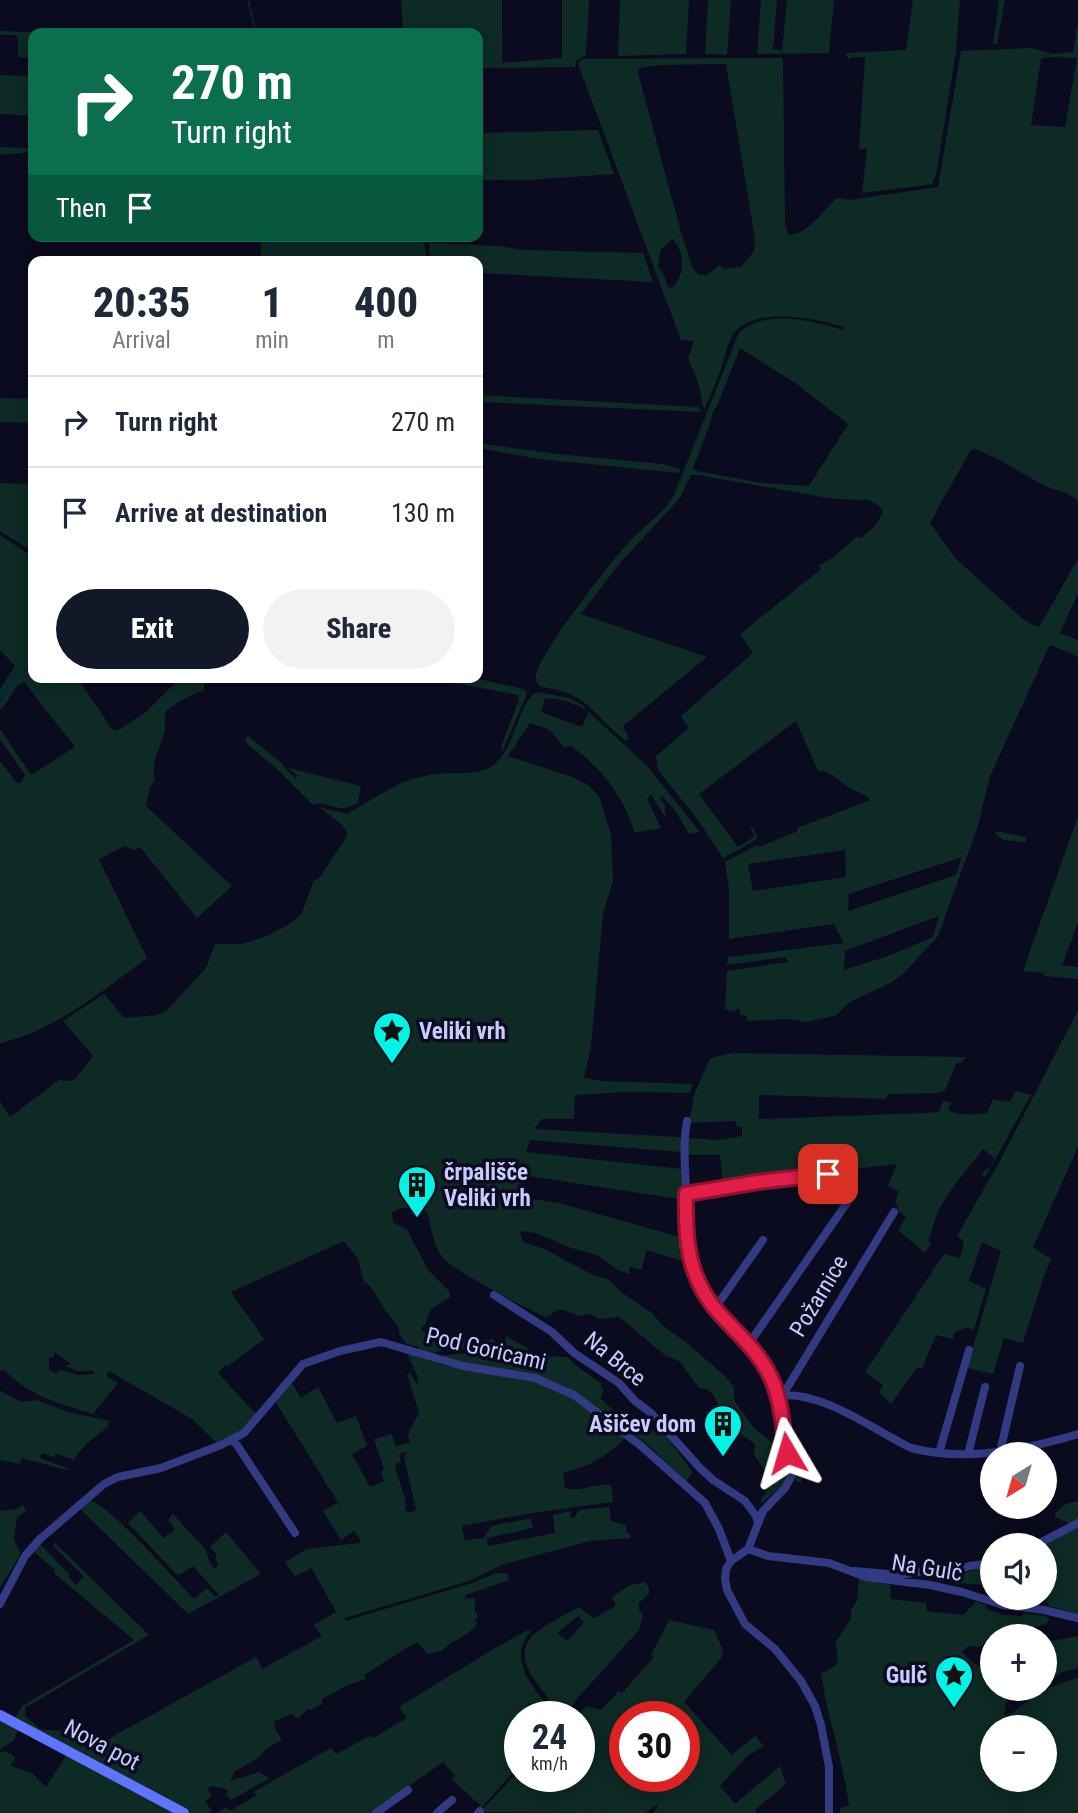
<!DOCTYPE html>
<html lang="en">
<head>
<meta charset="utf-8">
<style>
	:root { --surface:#fff; --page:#f2f2f3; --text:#1f2937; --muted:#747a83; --line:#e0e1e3; --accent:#111827 }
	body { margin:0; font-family:"Roboto Condensed",sans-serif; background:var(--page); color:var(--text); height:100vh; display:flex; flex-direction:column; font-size:26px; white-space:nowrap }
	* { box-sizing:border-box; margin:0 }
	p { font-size:23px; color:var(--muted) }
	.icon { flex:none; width:38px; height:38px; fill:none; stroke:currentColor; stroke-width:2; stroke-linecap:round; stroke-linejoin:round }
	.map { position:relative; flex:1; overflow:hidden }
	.details { position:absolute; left:28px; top:256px; width:455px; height:427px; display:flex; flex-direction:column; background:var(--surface); border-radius:14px; box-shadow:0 4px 18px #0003 }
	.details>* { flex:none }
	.banner { position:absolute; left:28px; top:28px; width:455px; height:214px; border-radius:14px; box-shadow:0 4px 18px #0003; background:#0b6e4f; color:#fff; overflow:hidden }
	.needle { width:46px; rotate:217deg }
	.buttons { position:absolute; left:980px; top:1442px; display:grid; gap:14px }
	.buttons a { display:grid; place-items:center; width:77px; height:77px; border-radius:50%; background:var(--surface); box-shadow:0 4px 18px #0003; font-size:35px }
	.speed { position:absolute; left:504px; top:1701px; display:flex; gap:14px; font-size:35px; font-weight:700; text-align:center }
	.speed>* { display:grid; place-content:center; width:91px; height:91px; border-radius:50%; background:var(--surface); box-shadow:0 4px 18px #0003; line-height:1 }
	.speed small { font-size:18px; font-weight:400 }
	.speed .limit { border:10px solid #d22; background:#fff; color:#111 }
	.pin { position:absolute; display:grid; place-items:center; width:60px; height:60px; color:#fff; margin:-30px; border-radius:14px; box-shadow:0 4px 10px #0006 }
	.me { position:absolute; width:77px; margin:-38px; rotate:353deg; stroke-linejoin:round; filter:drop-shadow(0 0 5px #0008) }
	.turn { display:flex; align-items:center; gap:24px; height:147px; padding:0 28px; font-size:32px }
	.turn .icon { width:91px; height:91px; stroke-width:2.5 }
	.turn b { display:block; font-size:49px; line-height:60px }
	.then { display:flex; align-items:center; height:66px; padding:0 28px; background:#0003; gap:14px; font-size:26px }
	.eta { display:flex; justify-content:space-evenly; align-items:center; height:119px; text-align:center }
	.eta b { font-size:42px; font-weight:800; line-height:49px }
	.primary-button { display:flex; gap:14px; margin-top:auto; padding:14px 28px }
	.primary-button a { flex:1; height:80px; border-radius:42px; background:var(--accent); color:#fff; font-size:28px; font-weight:800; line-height:80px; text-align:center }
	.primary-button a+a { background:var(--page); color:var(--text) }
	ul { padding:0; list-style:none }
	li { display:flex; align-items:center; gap:21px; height:91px; padding:0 28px; border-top:2px solid var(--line) }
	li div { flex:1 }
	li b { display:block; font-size:26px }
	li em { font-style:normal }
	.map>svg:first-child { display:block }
	.green { fill:#0d2a24; fill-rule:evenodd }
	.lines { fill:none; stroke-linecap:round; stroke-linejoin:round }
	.stream { stroke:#05233e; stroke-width:2 }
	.street { stroke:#323b82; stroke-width:8 }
	.secondary { stroke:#6075ff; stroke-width:10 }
	.route-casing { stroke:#92132f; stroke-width:18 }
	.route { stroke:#e11d48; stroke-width:12 }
	.labels { text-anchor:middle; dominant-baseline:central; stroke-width:7; stroke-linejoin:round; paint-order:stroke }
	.poi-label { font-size:23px; font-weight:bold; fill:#c9cbff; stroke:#0b0b1f; text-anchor:start }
	.street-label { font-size:23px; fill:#c9cbff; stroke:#0b0b1f }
</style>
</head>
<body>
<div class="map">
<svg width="1078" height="1813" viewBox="0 0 1078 1813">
	<rect width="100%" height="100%" fill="#0b0b1f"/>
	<path class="green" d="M401 0H502V63L562 58V0H589L586 55 576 61 575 67 478 68V33H403Z
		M620 0H689L686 54 618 56Z
		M708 0H731L727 55 705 54Z
		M761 0H777L773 49 782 51 787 0H834L829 53 757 54Z
		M913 0H960L956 51 936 175 932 184 928 185 862 193 867 149H859L865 57H851L849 60 845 53 906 50Z
		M999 0H1005L997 44H993Z
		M1078 22V501C1068 491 1055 491 1043 485 1020 473 1000 458 975 449L970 451 930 523 956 559 1015 612 1027 622 1039 627 1078 559V593L1060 633 1078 640V657L1051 645 1048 649 990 776 978 826 938 936 903 974 890 983 850 1002 835 1016 806 1022 787 1019 747 1021V1016L740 1015 739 1008 734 1012 725 1009 727 971 788 962 785 957 727 965 728 957 844 943 834 924 729 939V889L725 862 757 845 759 847 798 831 797 828 871 800C863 792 852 791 844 784 836 778 829 770 818 771L796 721 699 794 738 847 755 836 750 828 752 827 758 837 751 843 723 858 698 820 658 770 656 756 689 728 681 716 753 653 740 634 821 569 818 566 832 558 857 537 861 538 876 525 883 512 879 506 869 500 833 499 699 475H691L680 498 620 563 581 614 707 657 623 726 629 738 626 741C592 715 589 692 541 687 538 684 536 683 536 678 536 656 612 560 630 541 645 525 663 514 674 495L739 332C768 309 811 320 843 330L844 327C816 318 755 306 734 333 727 343 725 358 721 369 716 383 710 397 704 410L698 382 688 358 694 341 681 340 578 64 581 59 783 58 785 223 788 235C809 234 822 211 837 198L849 200 938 187 961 51 1032 48 1053 54 1073 52ZM1049 57 1077 58 1065 127 1031 125 1041 59ZM726 64 755 239 754 251 741 267 725 269 719 265 707 275H699L693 269 681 232 638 73 639 68 660 65ZM673 239C685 254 686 273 672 288L668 287 664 275 658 267 661 249ZM740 348 798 385 848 424 809 486 761 483 697 471 693 468 710 424 713 411 717 406ZM845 850 846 877 753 891 748 864ZM962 857 956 875 848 911 849 894ZM939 916 933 937 888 956 844 970 845 951Z
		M0 31 55 33H33V58L18 57V38L15 35H0Z
		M0 75 33 76V116L0 114Z
		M598 130 614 174 528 180H478V133Z
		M0 147 30 148 33 152 0 155Z
		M262 236H273V244L275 236H423L427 261H347L284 256V261H260Z
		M429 243 499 246 523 250 643 253 653 282 478 273V261H430Z
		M478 395 699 407 700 412 478 402Z
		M0 398 33 399V423L0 422Z
		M478 443 558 454 663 464 680 469 679 473 539 459 478 448Z
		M0 483 33 484V552L0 531Z
		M0 535 33 557V677H77L112 729 117 731 145 713 181 677H204V690L180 701 166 711C164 717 165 722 165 729 163 745 149 763 155 780L150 788 146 806 232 886 197 918 140 847 134 850 125 846 99 859 147 958C112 984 76 1013 36 1031 25 1037 12 1039 0 1044V761L17 783H21L25 775 0 739V729L31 775 75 747 24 682C9 689 12 701 0 709V689L15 666 0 650Z
		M423 677H469L524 689 527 694 502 752 501 747 519 699 518 695Z
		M537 692 569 698 584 706 585 709C571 703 560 697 545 699L541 712 582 727 589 712 647 766 700 832 689 834 674 809 662 796 660 798 666 807 664 809 666 815 664 816 651 794 647 799 661 828 635 833C621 793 605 772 571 746L564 747 550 730 530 723 508 756 572 777 588 785 599 796 611 835 613 881 603 914 591 1047 584 1078 601 1081 693 1084 690 1093 627 1092 575 1095 574 1119H542L534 1129 679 1137 682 1138 681 1152 530 1140 526 1152 682 1169 685 1200 522 1175 519 1197 559 1203 680 1237 684 1239 687 1260 685 1262 647 1250 641 1270 630 1267 629 1274 618 1270 597 1255 571 1248 536 1233 519 1231 523 1242 544 1249 595 1276 608 1279 621 1292 652 1313 663 1326 688 1344 724 1375 734 1387V1400L753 1427 782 1451 788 1477 786 1482 762 1503 761 1500 772 1481 754 1455 755 1444C749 1439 741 1435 737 1429 731 1420 723 1413 719 1406 714 1396 713 1389 699 1388L679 1361 666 1356 619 1317 600 1319 590 1314 579 1316 560 1309 546 1317C530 1311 452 1269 443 1258 432 1243 432 1231 428 1214L421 1207 401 1208 391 1213 394 1223 407 1229 428 1270 450 1292V1297L431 1309 425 1325 421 1328 423 1332C447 1337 469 1343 493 1339L500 1348C483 1345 464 1347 447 1350 436 1351 430 1356 419 1351V1347L406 1344 399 1333V1328L385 1310 370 1286 364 1282 358 1259 344 1241 231 1292 264 1339 227 1367 225 1365 218 1373 257 1415 239 1432 217 1443 192 1419 109 1371 106 1376 118 1383 93 1414C55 1401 33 1399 3 1369L0 1371V1101L10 1117 59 1080 70 1081 75 1079 93 1056 63 1021 104 994 124 1018 157 1015 167 1010 206 968 215 944H242L267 936 293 922 302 913 313 882 320 877 347 836V832L342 825 319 807 347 814C367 803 388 788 409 780 417 778 427 775 435 774 455 771 477 777 493 765 517 747 517 703 537 692ZM54 1352 71 1364 65 1366 78 1371H94V1374L77 1375 61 1370 56 1373 49 1370V1358L54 1357Z
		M248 736 279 761 295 778 298 776 288 768 361 786 358 803C336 816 331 799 313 805L276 768 247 744 245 740Z
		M1078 816V923L1062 965 1078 967V979L1044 976V973L1023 971Z
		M996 831 1026 837V842L1003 840 995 833Z
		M1078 1010V1147L1033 1247 1051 1259 1043 1279 1023 1343 1004 1338 993 1374 967 1368 1001 1251 982 1242 969 1281 986 1289 974 1330 967 1327 954 1333 953 1339 936 1335 922 1368 916 1369 891 1404 879 1392 883 1385 865 1372 944 1254 960 1258 964 1241 957 1236 1002 1157Z
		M733 1053 966 1057 962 1062 956 1064 945 1090 940 1093 888 1094 886 1099 759 1095V1119L924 1113 939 1112 943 1101 951 1102 948 1110C960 1116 973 1115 987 1113L993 1099 1010 1102 1016 1091 1031 1095 985 1177 981 1174 990 1167 994 1158 983 1149C969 1167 954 1184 942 1204 935 1216 933 1229 928 1241L931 1244 925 1253 898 1230 906 1217 898 1211V1206L895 1204 898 1191 888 1186 897 1164 723 1185 720 1155H685L686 1138 719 1140 742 1136V1127H737L735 1121 689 1123 694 1095 710 1058Z
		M506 1336 531 1350 505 1349Z
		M406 1352 443 1365 536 1381 569 1395 625 1438C604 1459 591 1465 563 1473L565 1488C580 1493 593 1483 611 1485L613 1502 532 1513 462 1526 465 1540 483 1538 492 1526 531 1518 533 1528 487 1538 488 1546 555 1533 553 1515 570 1511 571 1518H574L579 1510 609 1507 611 1521 626 1525V1532L630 1534V1538L590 1541 504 1564 469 1581 345 1618V1621L358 1617 469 1584 497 1573H507L509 1580 466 1595 465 1599 474 1598 476 1602 474 1609 478 1617 475 1621 477 1623C469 1637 452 1639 442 1651L428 1654 418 1643 413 1644 364 1675 366 1679 348 1685 322 1699V1704L311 1710 308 1709 298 1719 292 1714 275 1721 274 1726 282 1740 267 1748 258 1758 235 1771 230 1781 259 1772 270 1778 231 1800 226 1795 228 1791 223 1788 210 1786 208 1789 211 1796 205 1802 212 1810 209 1813H190L15 1718 22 1706 134 1640 54 1573 55 1570 33 1551 40 1544 69 1574 68 1577 76 1585 84 1576 53 1546 55 1543 149 1635 25 1708V1716L40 1729 61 1731 90 1749 256 1657 262 1669 322 1636 314 1625 336 1612 312 1568 295 1576 285 1562 307 1549 359 1543 361 1541 354 1531 341 1540 323 1511 337 1503 342 1509 275 1401 292 1383 301 1398 318 1387 337 1423 356 1416 367 1446 352 1454 370 1487 384 1481 381 1471 384 1469 374 1439 392 1434 395 1446 410 1443 408 1434 419 1413 407 1374H411L417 1385 418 1377ZM408 1452 404 1456 416 1510 410 1513 406 1511 405 1498 395 1468 396 1464 401 1462 399 1454Z
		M471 1353 568 1357 574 1364 602 1384 601 1388 604 1390 600 1398 616 1413 621 1412 647 1431 658 1430 665 1434 693 1473 686 1481 645 1442 567 1387 546 1379 433 1356Z
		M0 1391 21 1402 36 1400 72 1413 109 1421 108 1427C98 1434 79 1449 74 1460L56 1454 54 1457 42 1453 40 1458 69 1469 66 1470 22 1458 19 1464 0 1460Z
		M790 1447 795 1449C800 1459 805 1472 801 1483L795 1480Z
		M90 1500C109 1505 177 1581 194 1599L207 1588 215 1597 219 1595 193 1566 179 1575 175 1573 128 1523 140 1511 164 1538 175 1529 168 1520 173 1514 206 1550 210 1563 215 1569 218 1565 215 1559 217 1555 210 1547 226 1532 261 1574 188 1614 79 1508Z
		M1078 1501V1520L1071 1524 1055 1517V1513L1066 1504Z
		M23 1505 26 1511 17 1517 14 1539 20 1553 19 1557 0 1588V1511L17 1509Z
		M1078 1525V1614L1049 1606 1045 1597V1545H1040Z
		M985 1567H992V1585L951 1583 953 1576Z
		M859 1578 890 1585 891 1599 926 1603 927 1611 963 1615 976 1602 986 1605V1609L1004 1615 1021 1616 1024 1613 1045 1616 1049 1619 1047 1624 1019 1631 1012 1636H992V1641L980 1647 969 1646 962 1652 974 1663 992 1672V1689H1006L1008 1694 1004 1714 1008 1717C1027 1699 1051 1684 1078 1678V1813H840V1809L849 1805C844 1771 835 1739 827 1707 824 1696 824 1684 821 1673 841 1666 839 1662 835 1643L851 1619V1611L857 1600ZM992 1727H1045V1780H992Z
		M645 1582 649 1588V1594L639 1603V1610L643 1615 639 1630 576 1700 565 1717 561 1715C554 1707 548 1698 541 1689 502 1640 539 1630 579 1607L594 1618 616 1606 612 1597 630 1585ZM578 1616 584 1622 567 1641 557 1633Z
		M669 1620 714 1630 723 1650 722 1657 684 1702 732 1755 755 1736 764 1746 747 1756 720 1786 735 1804 780 1766 786 1784 756 1809 757 1813H653L658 1806 657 1805 645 1813 480 1812 520 1770V1776H579V1717H575L587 1706 601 1710 619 1691 622 1693 654 1657 651 1655ZM625 1717H684V1776H625Z
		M528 1630 531 1631C504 1661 538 1692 556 1717H520V1765L482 1807 451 1779 455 1776 443 1762 372 1813H217L227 1807 230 1811 257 1795 253 1792 331 1748 336 1754 370 1736 373 1738 407 1718 399 1707 490 1651Z
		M1078 1636V1668L1063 1672 1045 1683V1642Z
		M0 1718 19 1728 14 1740 0 1750Z
		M5 1751 15 1757 11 1766 32 1773 46 1787 67 1754 177 1813H0V1753Z"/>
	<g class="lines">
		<path class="stream" d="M248 0 256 33
			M267 261 273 236
			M0 701 13 675 33 666"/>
		<path class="street" d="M687 1121C682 1147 686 1170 686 1196 686 1210 684 1224 685 1239 688 1262 700 1289 714 1307 732 1332 758 1350 771 1378 785 1407 785 1445 791 1477L785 1488 763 1511 748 1549 731 1561 726 1569 725 1579 727 1590 745 1624 775 1649 801 1681 815 1706 821 1725 829 1767V1813
			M686 1194 758 1182 852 1171
			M494 1295 552 1332 574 1353 619 1383 635 1401 651 1413 700 1468 713 1480 745 1501 756 1516 758 1523
			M715 1308 763 1240
			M748 1345 851 1197
			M779 1396C819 1389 876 1431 911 1448 967 1462 1024 1450 1078 1434
			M779 1396 787 1388 894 1212
			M233 1439 295 1533
			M1000 1452 1020 1366
			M939 1453 969 1350
			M968 1454 985 1387
			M1036 1545 1078 1523
			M748 1549 768 1556 829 1563 866 1577 930 1585 962 1592 1003 1605 1044 1610 1078 1618
			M854 1571 901 1575 924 1571 953 1572 969 1566 992 1563
			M0 1604 25 1556 40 1539 104 1484 118 1477 161 1468 221 1445 244 1433 303 1364 340 1351 381 1342 463 1366 535 1378 574 1395 640 1445 705 1503 719 1529 731 1561
			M376 1813 408 1790
			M437 1813 452 1800
			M478 1813 480 1811"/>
		<path class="secondary" d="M0 1715 184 1813"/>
	</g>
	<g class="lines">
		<defs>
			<path id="route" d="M787 1453C782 1424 782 1396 767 1370 755 1348 734 1330 718 1312 687 1277 685 1238 686 1194L758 1182 828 1174"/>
		</defs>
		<use href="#route" class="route-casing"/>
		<use href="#route" class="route"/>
	</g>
	<defs>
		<symbol id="sight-pin" viewBox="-11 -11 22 30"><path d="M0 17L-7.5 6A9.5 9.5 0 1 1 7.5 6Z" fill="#00f4e5" stroke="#0b0b1f"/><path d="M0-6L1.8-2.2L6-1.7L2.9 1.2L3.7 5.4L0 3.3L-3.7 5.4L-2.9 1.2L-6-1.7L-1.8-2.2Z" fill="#111"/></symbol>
		<symbol id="building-pin" viewBox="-11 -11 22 30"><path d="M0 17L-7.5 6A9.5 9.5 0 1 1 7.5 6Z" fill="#00f4e5" stroke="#0b0b1f"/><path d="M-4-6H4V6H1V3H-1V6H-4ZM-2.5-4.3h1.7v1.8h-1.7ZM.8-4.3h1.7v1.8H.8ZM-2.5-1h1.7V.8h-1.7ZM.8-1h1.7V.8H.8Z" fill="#111"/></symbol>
	</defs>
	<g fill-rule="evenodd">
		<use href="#sight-pin" x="370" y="1009" width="44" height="60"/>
		<use href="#building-pin" x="395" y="1163" width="44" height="60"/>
		<use href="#building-pin" x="701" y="1402" width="44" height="60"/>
		<use href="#sight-pin" x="932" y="1653" width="44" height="60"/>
	</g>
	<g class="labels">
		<g class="poi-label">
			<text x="419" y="1031">Veliki vrh</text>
			<text x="444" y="1172">črpališče<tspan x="444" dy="26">Veliki vrh</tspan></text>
			<text x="696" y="1424" text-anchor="end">Ašičev dom</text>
			<text x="927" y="1675" text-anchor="end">Gulč</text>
		</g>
		<g class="street-label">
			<text transform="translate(819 1296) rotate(-59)">Požarnice</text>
			<text transform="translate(486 1349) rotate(13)">Pod Goricami</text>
			<text transform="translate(615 1359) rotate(39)">Na Brce</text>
			<text transform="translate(927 1568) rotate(9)">Na Gulč</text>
			<text transform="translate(102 1745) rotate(28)">Nova pot</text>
		</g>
	</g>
</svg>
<div class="buttons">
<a><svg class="needle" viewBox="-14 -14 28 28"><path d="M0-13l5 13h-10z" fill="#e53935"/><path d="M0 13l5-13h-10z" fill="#747a83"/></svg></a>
<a><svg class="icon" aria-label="sound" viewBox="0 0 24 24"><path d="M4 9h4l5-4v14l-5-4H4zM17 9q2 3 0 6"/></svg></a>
<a>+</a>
<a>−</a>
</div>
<div class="speed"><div>24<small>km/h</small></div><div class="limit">30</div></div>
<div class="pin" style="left:828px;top:1174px;background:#d93025"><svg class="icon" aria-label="arrive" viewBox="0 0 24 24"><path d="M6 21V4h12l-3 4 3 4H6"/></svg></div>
<svg class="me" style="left:787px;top:1453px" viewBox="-20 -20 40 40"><path d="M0-17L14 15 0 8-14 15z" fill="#e11d48" stroke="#fff" stroke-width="4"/></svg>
<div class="banner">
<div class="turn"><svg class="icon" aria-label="right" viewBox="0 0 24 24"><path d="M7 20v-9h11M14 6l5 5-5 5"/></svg><div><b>270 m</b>Turn right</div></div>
<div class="then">Then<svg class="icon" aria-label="arrive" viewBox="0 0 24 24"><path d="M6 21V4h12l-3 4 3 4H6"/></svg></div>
</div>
<section class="details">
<div class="eta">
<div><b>20:35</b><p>Arrival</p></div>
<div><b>1</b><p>min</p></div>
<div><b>400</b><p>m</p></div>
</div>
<ul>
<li><svg class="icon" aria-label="right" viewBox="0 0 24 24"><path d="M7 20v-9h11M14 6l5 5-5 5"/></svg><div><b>Turn right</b></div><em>270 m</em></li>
<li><svg class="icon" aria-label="arrive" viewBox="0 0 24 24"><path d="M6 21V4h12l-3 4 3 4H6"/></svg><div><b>Arrive at destination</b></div><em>130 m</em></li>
</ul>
<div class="primary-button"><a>Exit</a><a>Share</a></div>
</section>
</div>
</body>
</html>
